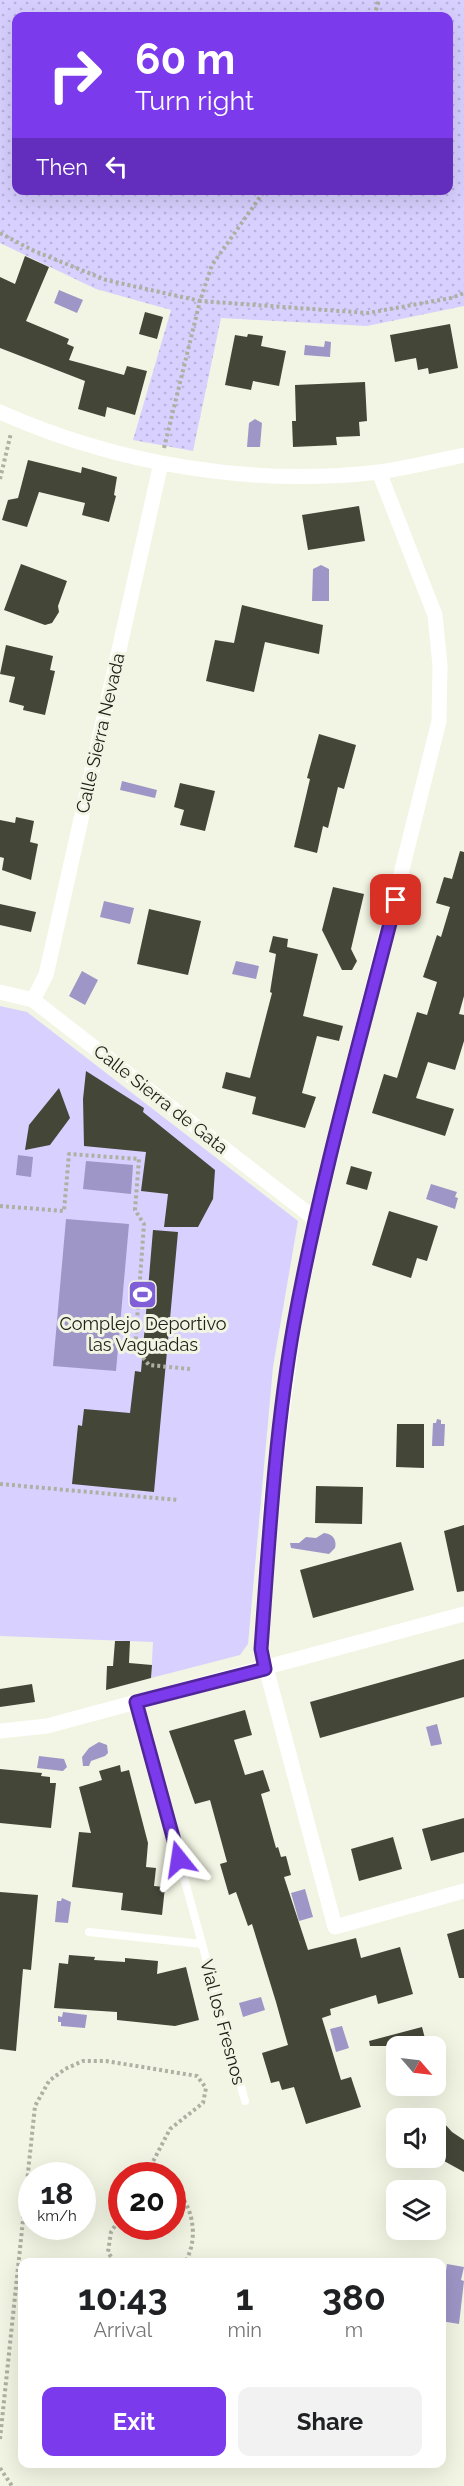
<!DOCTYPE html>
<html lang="en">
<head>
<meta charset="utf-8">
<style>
	:root { --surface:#fff; --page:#f2f2f2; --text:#202124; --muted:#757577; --accent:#7c3aed }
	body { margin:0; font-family:Raleway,sans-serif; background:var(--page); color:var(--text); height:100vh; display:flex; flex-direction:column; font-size:22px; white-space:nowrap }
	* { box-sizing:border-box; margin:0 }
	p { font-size:20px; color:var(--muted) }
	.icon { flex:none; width:33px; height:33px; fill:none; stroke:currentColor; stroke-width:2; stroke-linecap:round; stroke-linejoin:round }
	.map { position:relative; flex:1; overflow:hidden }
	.side { position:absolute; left:18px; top:2258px; width:428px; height:210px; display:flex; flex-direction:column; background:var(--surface); border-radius:12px; box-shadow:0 6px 24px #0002 }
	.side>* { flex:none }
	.guide { position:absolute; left:12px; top:12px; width:441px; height:183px; border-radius:12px; box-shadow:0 6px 24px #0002; background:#7c3aed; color:#fff; overflow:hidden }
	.needle { width:39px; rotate:118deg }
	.controls { position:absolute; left:386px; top:2036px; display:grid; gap:12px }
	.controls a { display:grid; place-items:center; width:60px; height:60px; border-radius:12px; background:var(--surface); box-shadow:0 6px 24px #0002; font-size:30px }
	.speed { position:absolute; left:18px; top:2162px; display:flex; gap:12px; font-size:30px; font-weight:700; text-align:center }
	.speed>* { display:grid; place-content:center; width:78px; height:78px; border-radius:50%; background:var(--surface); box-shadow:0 6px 24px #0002; line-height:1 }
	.speed small { font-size:15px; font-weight:400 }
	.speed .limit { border:9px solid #d22; background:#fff; color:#111 }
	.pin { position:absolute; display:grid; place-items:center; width:51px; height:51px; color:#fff; margin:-26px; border-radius:12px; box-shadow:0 3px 9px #0006 }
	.me { position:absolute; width:66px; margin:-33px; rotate:345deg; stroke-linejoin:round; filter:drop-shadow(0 0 4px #0008) }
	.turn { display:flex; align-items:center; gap:21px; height:126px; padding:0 24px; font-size:27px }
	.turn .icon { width:78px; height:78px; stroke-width:2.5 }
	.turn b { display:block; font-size:42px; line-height:51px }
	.then { display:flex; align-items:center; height:57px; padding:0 24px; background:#0003; gap:12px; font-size:22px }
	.eta { display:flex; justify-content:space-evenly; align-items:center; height:102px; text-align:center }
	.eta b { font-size:36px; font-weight:700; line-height:42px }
	.action { display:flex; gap:12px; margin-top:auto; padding:12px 24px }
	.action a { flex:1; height:69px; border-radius:12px; background:var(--accent); color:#fff; font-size:24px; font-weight:700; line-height:69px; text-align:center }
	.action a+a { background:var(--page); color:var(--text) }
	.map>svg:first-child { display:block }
	.grass { fill:url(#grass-dots); fill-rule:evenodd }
	.pitch { fill:#d8d0ff }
	.water { fill:#9e96c6 }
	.building { fill:#444638 }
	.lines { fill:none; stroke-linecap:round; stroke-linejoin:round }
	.path { stroke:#aeb0a2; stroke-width:4; stroke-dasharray:3 3; stroke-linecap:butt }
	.lane { stroke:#fff; stroke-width:8 }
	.street { stroke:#fff; stroke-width:15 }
	.route-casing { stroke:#51269a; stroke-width:15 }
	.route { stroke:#7c3aed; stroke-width:10 }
	.labels { text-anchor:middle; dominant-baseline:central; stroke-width:6; stroke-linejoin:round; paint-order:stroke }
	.street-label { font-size:18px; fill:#20211b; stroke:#f2f5e3 }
	.poi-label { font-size:18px; fill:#20211b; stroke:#f2f5e3 }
</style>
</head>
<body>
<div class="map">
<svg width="464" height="2486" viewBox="0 0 464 2486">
	<defs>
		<pattern id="grass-dots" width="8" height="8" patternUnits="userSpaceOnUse" patternTransform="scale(1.5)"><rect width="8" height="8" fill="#d8d0ff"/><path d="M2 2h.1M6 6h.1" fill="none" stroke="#b9b2da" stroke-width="1.8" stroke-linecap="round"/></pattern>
	</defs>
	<rect width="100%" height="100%" fill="#f2f5e3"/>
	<path class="grass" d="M0 0H464V306L367 326 221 318 193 451 133 440 171 310 96 289 0 243ZM16 16H448V190H16Z"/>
	<path class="pitch" d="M0 1006 27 1012 298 1221 273 1367 248 1644 240 1655 151 1678 153 1642 0 1636Z"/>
	<path class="water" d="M59 290 83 300 77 313 54 303Z
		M325 341 331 342 330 357 304 355 305 345 324 347Z
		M255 419 262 423 260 447H247L249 423Z
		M321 565 329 569V601H312L313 569Z
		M122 781 157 790 155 798 120 790Z
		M104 901 134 908 130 924 100 917Z
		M236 961 259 966 256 979 232 974Z
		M82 971 98 980 85 1005 69 996Z
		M18 1155 33 1157 31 1177 16 1175Z
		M86 1161 133 1165 131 1194 83 1189Z
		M431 1184 457 1192 455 1197 458 1198 455 1209 426 1199Z
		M66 1219 129 1224 116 1371 53 1366Z
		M437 1419 441 1420V1424H445L444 1446H432L433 1423H436Z
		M324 1533C333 1534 337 1540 335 1548L329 1554 291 1548 290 1543H299L306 1537 316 1538Z
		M437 1724 442 1744 431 1746 426 1727Z
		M99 1742 107 1745 108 1753 105 1756 91 1761 89 1766H83L82 1757 89 1748Z
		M39 1756 64 1759 67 1767 63 1771 37 1768Z
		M305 1889 313 1917 299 1921 291 1893Z
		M62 1898 71 1902 68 1923 55 1922 57 1901H61Z
		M261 1997 265 2010 243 2017 239 2003Z
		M63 2012 87 2015 85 2028 61 2026V2022H58V2016L62 2017Z
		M342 2026 349 2048 336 2052 330 2029Z
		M447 2264 464 2267 461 2280 464 2281 459 2324 441 2321V2277H445Z"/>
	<path class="building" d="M25 256 49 267 26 321 69 339 67 344 74 347 69 360 124 375 127 366 147 371 135 415 107 407 105 417 78 409 85 381 0 348V277L15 284Z
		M145 312 163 317 157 339 139 334Z
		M450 324 458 368 429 374 428 368 418 370 416 358 395 362 390 335Z
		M248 334 263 336 261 346 286 351 279 386 253 381 251 390 225 385 235 335 247 337Z
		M365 382 367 421 359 422 360 436 336 437 337 445 293 447 292 421H296L295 385Z
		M28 460 81 473 82 467 117 477 114 495 116 496 109 522 82 515 85 503 39 492 27 527 2 520 8 500 18 498Z
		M359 506 365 541 308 550 302 515Z
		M21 564 67 581 58 606 59 612 52 623 45 625 4 610Z
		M242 605 323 625 319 654 265 642 254 692 206 681 215 640 234 643Z
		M6 645 53 656 50 670 55 671 45 715 23 710 24 706 9 702 15 677 0 674Z
		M319 734 356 745 344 789 338 787 328 828 323 826 317 853 294 847 310 779 307 778Z
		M180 783 215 791 205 831 180 825 184 810 174 807Z
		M16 817 34 821 30 842 38 844 31 880 2 870 4 858 0 857V820L15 823Z
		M460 851 464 852V996L459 1014 464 1015V1041L455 1070 428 1062 416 1098 454 1109 445 1136 372 1113 384 1074 397 1078 417 1012 427 1015 437 982 423 977 437 935 441 937 450 907 436 903 444 877 452 879Z
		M333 887 364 894 351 949 357 961 352 970H342L322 930Z
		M0 904 36 912 31 932 0 925Z
		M149 909 201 921 188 975 137 964Z
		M273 936 288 939 287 947 318 954 303 1016 343 1026 339 1041 317 1036 302 1093 316 1097 305 1128 252 1114 256 1097 222 1088 226 1072 250 1078 272 993 270 992 276 954 269 952Z
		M86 1071 144 1108 143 1112 215 1170 213 1199 198 1227H164L168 1194 141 1191 146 1152 84 1146 83 1099Z
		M59 1088 70 1118 50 1145 25 1150 29 1125Z
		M351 1166 372 1172 367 1190 346 1184Z
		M389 1211 438 1226 427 1261 417 1258 411 1278 372 1265Z
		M153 1230 178 1232 154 1492 72 1484 78 1425 82 1426 84 1409 130 1413 135 1371 141 1372Z
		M397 1424H424V1468L396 1467Z
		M316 1486 363 1487 362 1524 315 1523Z
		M464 1525V1591L457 1592 444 1531Z
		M401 1542 414 1590 313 1618 300 1570Z
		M115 1641H130L129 1663 152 1665 151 1678 106 1690 107 1666H113Z
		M464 1659V1697L320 1738 310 1702Z
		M32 1684 35 1702 0 1707V1689Z
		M245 1710 252 1735 234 1740 245 1775 263 1770 270 1791 261 1794 276 1848 278 1847 281 1857 286 1856 291 1875 284 1877 308 1950 356 1938 361 1958 400 1947 413 1994 378 2004 376 1995 330 2009 331 2015 322 2018 341 2080 351 2077 361 2107 306 2124 294 2087 282 2090 279 2081 271 2083 262 2053 288 2045 276 2002 252 1924 248 1926 236 1892 229 1895 220 1864 227 1862 210 1800 195 1804 169 1731Z
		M120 1765 121 1772 129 1770 148 1843 146 1867 156 1868 154 1886 165 1887 162 1915 121 1910 123 1893 72 1887 79 1832 91 1833 79 1787 102 1780 99 1771Z
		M0 1769 42 1773 41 1776 50 1777V1783H56L51 1828 0 1823Z
		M464 1818V1852L431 1861 422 1829Z
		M393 1837 402 1869 359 1881 351 1849Z
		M0 1892 38 1895 31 1970 23 1969 16 2051 0 2049Z
		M464 1929V1978H459L447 1934Z
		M69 1955 95 1957 94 1960 125 1962V1958L158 1961 157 1974 186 1967 199 2020 175 2026 117 2020V2012L54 2008 59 1963 68 1964Z
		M422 2027 427 2046H370L369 2041Z
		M435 2113 452 2132 464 2140V2172L435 2156Z"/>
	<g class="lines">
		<path class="path" d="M374 16 379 0
			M0 233 32 250 106 280 200 301 212 265 265 190
			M164 448 200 301 368 313 451 298 464 293
			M0 479 11 433
			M0 1206 64 1211 69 1154 139 1159 135 1210 144 1224 135 1348 149 1365 190 1369
			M0 1484 178 1500
			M172 2187C194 2203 199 2240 185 2262
			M114 2262 108 2252 111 2232 122 2215
			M0 2439 35 2106 49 2081 65 2069 83 2061H106L197 2076 206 2088 203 2103 170 2129 146 2175
			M0 2468 12 2486"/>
		<path class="lane" d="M136 1702 245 2101
			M89 1932 202 1944"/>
		<path class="street" d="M0 412C117 464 251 487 379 472 407 468 436 461 464 455
			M379 472 435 615 440 665 439 721 315 1219 294 1325 271 1498 261 1649 335 1927 464 1891
			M0 992 33 1000 315 1219
			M33 1000 46 975 161 463
			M0 1731 47 1726 464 1614"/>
	</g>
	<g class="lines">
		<defs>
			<path id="route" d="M179 1859 136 1702 265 1669 261 1649C269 1541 275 1431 294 1324 320 1181 360 1041 396 900"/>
		</defs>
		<use href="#route" class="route-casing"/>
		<use href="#route" class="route"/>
	</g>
	<defs>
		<symbol id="stadium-square" viewBox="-11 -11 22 22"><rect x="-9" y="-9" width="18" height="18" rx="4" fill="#7f5ed8" stroke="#f2f5e3"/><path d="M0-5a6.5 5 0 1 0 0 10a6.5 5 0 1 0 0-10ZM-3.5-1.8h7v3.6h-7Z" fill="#fff"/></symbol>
	</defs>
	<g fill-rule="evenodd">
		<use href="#stadium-square" x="126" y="1278" width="33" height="33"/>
	</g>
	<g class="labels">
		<g class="street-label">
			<text transform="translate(100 733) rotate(-77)">Calle Sierra Nevada</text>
			<text transform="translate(161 1099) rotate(38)">Calle Sierra de Gata</text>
			<text transform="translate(223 2022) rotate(75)">Vial los Fresnos</text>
		</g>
		<g class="poi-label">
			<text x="143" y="1323">Complejo Deportivo<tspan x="143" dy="21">las Vaguadas</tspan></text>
		</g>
	</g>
</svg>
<div class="controls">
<a><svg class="needle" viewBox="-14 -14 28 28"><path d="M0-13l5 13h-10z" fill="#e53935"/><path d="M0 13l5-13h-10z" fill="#757577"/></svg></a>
<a><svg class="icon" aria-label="sound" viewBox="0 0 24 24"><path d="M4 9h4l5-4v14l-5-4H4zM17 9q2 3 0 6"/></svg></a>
<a><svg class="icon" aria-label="layers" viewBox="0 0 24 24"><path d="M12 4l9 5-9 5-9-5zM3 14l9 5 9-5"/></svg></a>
</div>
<div class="speed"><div>18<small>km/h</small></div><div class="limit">20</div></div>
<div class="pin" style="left:396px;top:900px;background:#d93025"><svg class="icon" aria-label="arrive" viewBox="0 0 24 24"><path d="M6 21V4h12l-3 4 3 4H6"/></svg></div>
<svg class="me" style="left:179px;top:1859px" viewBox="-20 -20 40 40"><path d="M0-17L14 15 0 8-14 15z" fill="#7c3aed" stroke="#fff" stroke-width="4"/></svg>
<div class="guide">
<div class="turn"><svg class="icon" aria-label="right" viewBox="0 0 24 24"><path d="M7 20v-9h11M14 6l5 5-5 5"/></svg><div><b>60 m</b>Turn right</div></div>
<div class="then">Then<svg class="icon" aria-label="left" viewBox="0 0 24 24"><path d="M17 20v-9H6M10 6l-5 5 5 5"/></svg></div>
</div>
<section class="side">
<div class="eta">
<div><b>10:43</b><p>Arrival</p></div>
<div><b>1</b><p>min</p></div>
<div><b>380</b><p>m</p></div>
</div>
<div class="action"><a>Exit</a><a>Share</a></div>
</section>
</div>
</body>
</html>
